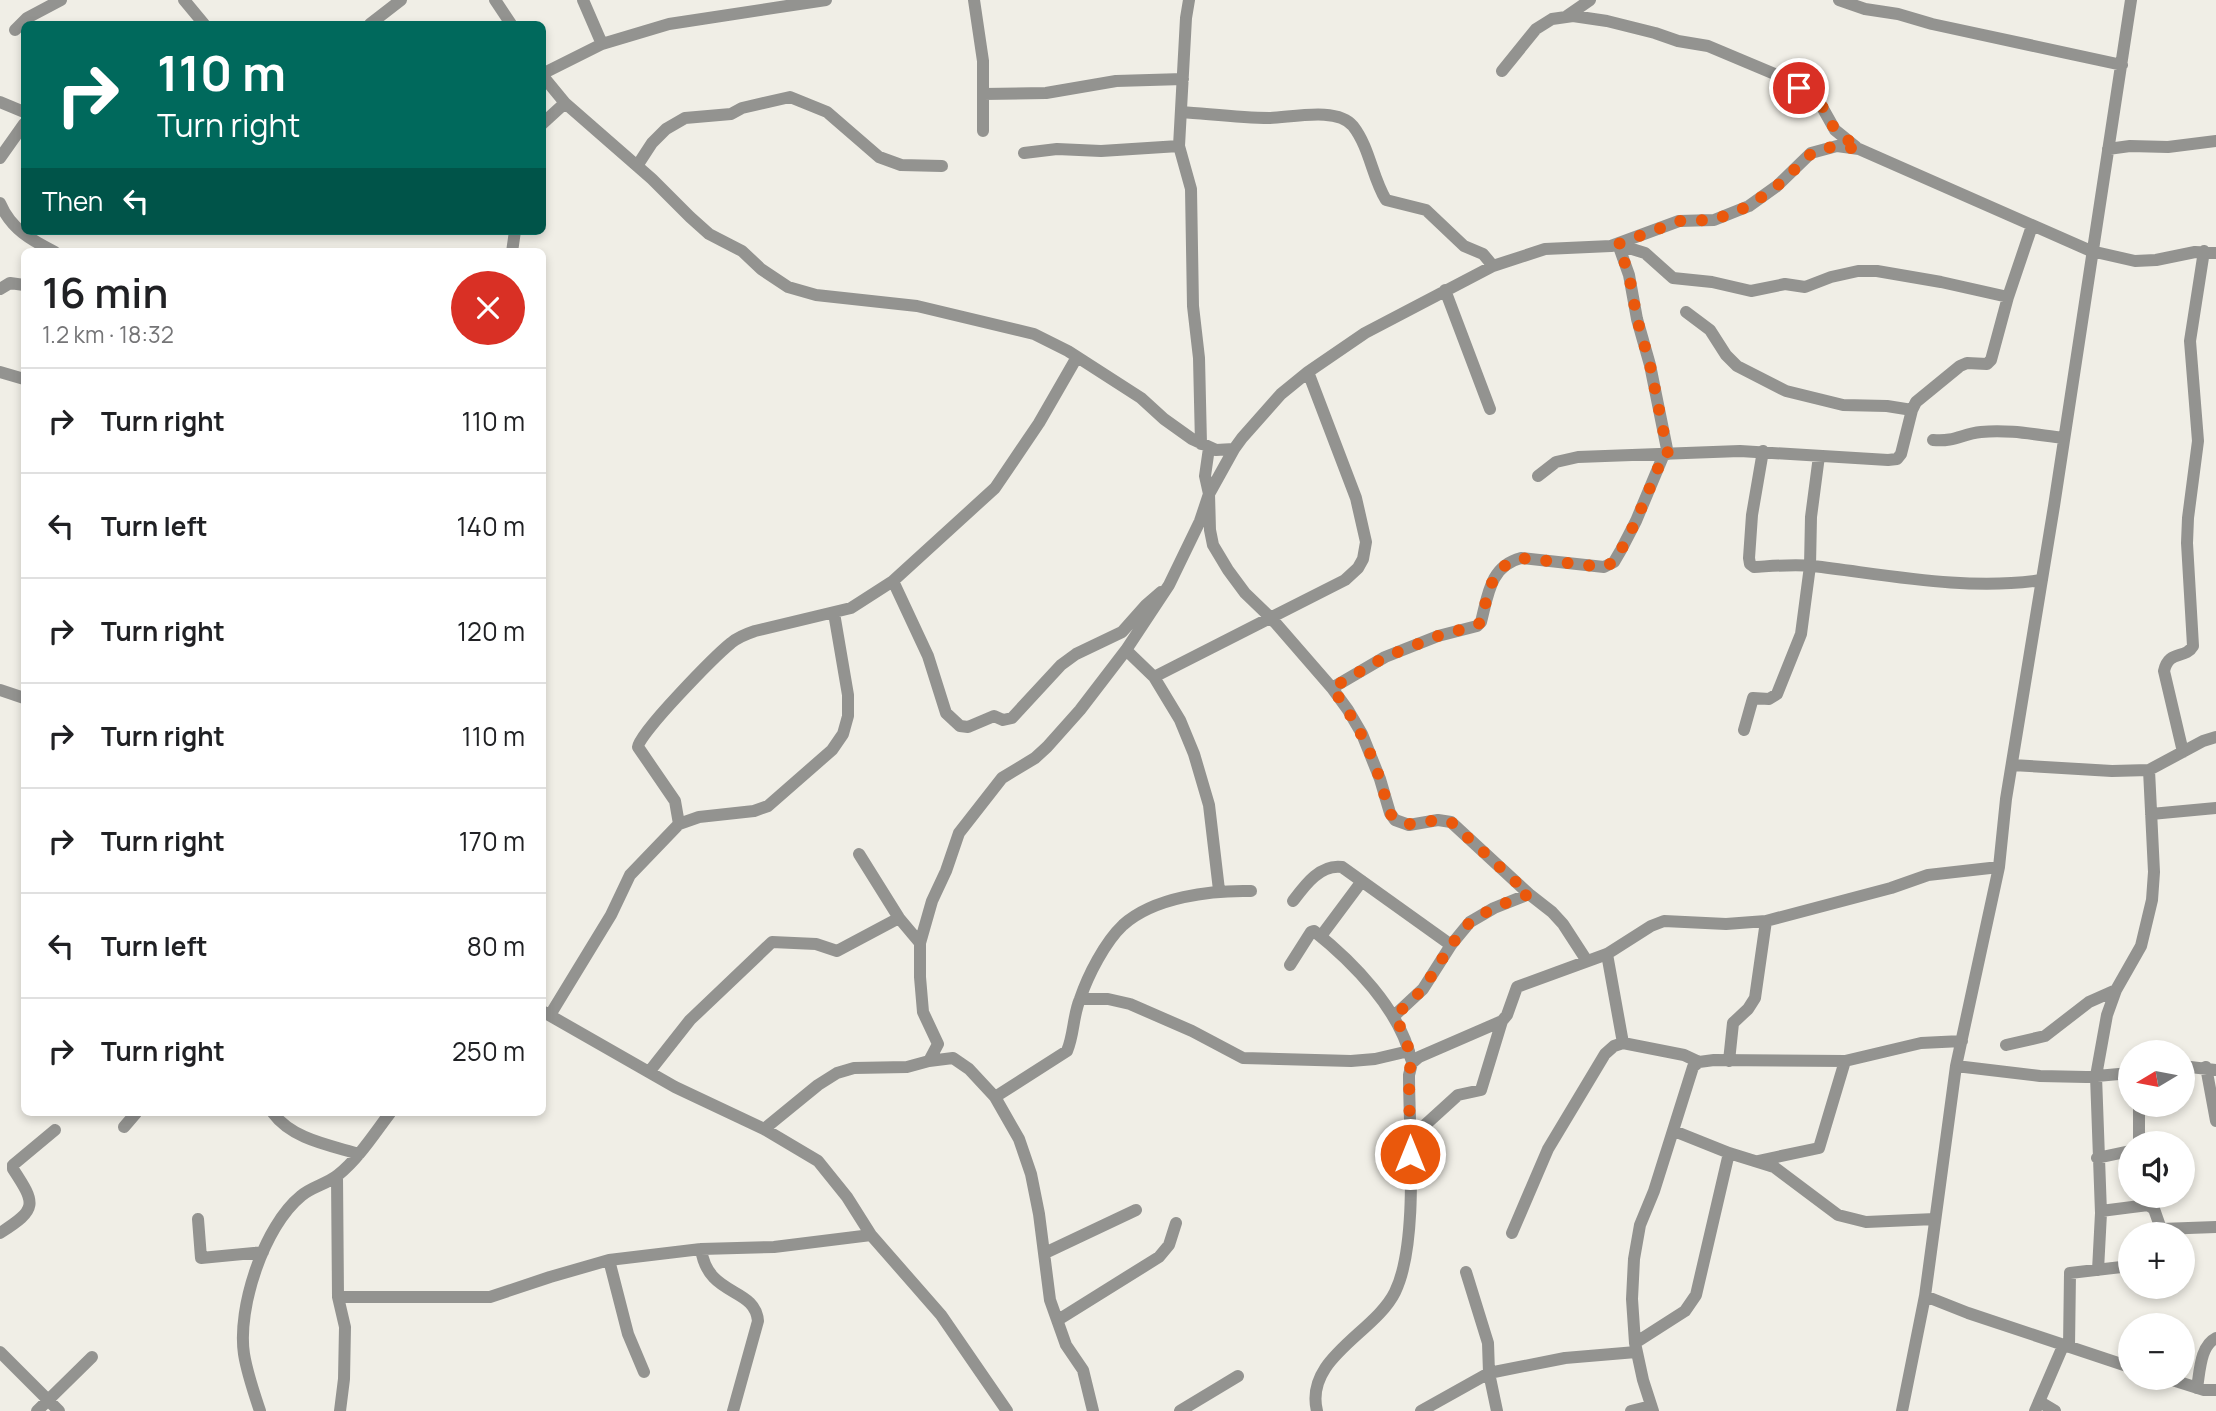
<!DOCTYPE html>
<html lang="en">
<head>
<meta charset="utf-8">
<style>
	:root { --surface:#fff; --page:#f2f2f2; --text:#202124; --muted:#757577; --line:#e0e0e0 }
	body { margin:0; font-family:Manrope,sans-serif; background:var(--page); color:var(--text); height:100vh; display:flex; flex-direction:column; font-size:26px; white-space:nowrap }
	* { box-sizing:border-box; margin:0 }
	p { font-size:23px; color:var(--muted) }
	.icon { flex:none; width:38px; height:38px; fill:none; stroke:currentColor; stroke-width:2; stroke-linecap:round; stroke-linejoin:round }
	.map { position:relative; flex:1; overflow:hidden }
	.side { position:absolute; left:21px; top:248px; width:525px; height:868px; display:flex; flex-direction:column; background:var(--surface); border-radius:10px; box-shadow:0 4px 10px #0003 }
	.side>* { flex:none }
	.top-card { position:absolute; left:21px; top:21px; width:525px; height:214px; border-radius:10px; box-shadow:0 4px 10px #0003; background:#00695c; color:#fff; overflow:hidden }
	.needle { width:46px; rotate:260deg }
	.buttons { position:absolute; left:2118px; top:1040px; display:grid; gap:14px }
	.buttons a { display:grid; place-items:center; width:77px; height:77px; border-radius:50%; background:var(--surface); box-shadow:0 4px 10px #0003; font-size:35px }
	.pin { position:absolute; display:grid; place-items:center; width:60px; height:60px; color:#fff; margin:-30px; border:4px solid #fff; border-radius:50%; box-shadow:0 2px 7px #0007 }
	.me { position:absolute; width:77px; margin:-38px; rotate:0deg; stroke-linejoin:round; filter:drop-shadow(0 0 5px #0008) }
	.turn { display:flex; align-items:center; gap:24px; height:147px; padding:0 21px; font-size:32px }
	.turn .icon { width:91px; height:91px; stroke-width:2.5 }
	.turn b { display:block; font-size:49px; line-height:60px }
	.then { display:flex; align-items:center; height:66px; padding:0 21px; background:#0003; gap:14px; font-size:26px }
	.round { display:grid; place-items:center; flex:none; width:74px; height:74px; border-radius:37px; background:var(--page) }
	.overview { display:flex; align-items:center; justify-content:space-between; height:119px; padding:0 21px }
	h1 { font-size:42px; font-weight:600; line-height:52px }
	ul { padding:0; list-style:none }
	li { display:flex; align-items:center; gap:21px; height:105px; padding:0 21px; border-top:2px solid var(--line) }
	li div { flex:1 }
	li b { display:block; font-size:26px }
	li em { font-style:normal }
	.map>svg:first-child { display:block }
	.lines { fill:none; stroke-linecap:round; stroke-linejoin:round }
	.minor { stroke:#939390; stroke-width:12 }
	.route { stroke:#ea580c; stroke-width:12; stroke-dasharray:0 21.6 }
</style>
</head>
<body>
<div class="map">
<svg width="2216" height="1411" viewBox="0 0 2216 1411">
	<rect width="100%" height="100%" fill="#f0eee6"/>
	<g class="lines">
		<path class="minor" d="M184 0 204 24
			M495 0 511 24
			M583 0 602 44
			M974 0 983 61V131
			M1189 0 1186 18 1179 146 1191 189 1193 306 1199 358 1201 444
			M1839 0 1865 9 1898 14 1932 24 2122 65
			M1567 16 1590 0
			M370 24 401 0
			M15 30 27 18 61 0
			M1502 71 1536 29 1552 19 1573 16 1607 21 1655 33 1678 41 1708 46 1777 75 1817 98 1835 130 1856 147
			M542 74 602 44 669 24 826 0
			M542 75 565 103 652 179 690 217 709 234 742 251 761 269 788 287 816 295 917 306 1034 334 1068 351 1141 398 1164 419 1192 439 1216 450 1234 449 1242 438 1281 394 1308 372 1365 333 1493 266 1545 249 1611 246 1679 221 1714 220 1749 206 1777 186 1811 153 1837 146 1859 149 2091 251 2135 261 2156 260 2195 252 2216 253
			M983 94 1046 93 1116 81 1183 79
			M0 102 24 112
			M1182 112C1210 114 1240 118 1269 118 1289 118 1337 106 1353 126 1370 148 1372 177 1386 200L1426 210 1464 246 1483 254 1493 266
			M542 124 565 103
			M2108 149 2130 146 2168 147 2216 141
			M1024 153 1057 149 1101 151 1179 146
			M0 158 24 124
			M637 166 652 143 666 129 685 118 731 114 742 108 790 97 827 112 879 157 901 165 942 166
			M0 203C11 229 31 240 55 252
			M1618 244 1629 275 1637 319 1650 365 1668 454
			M1621 249H1632L1645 253 1673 278 1712 282 1751 291 1785 284 1805 287 1831 277 1858 271H1877L1941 282 2008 297
			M512 252 515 231
			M0 289 10 283 24 285
			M1445 290 1490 409
			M1686 312 1710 330 1726 355 1737 366 1786 391 1843 405 1887 406 1912 410
			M0 372 24 379
			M1933 440C1955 442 1962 434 1981 432 2009 429 2037 435 2064 438
			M1209 448 1205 476 1209 494 1210 530 1213 545 1228 570 1245 593 1272 619 1332 688 1348 710 1362 734 1380 779 1390 813 1395 820 1409 825 1438 820 1451 822 1529 894 1552 912 1563 924 1587 961
			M1763 451 1752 515 1749 558 1750 564 1754 567C1773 566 1794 564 1813 566 1889 575 1966 591 2042 580
			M1538 476 1556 462 1578 457 1740 451 1888 460 1897 459 1901 454 1912 410 1916 402 1960 366 1967 363 1987 364 1991 360 2008 297 2032 226
			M893 581 928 656 946 713 960 726 968 727 994 716 1003 720 1012 718 1061 665 1076 654 1122 632 1146 605 1161 592
			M1126 650 1154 677 1180 720 1194 754 1209 805 1219 890
			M1154 677 1345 580 1358 568 1363 559 1366 542 1356 498 1308 372
			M1332 688 1385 657 1438 636 1477 626 1481 622C1488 595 1490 566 1521 558L1604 567 1614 562 1621 550 1636 521 1664 454
			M0 690 24 698
			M1744 730 1753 698 1769 699 1777 694 1801 634 1810 566 1811 517 1819 456
			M2183 752 2164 671C2169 649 2185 660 2193 646L2187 543 2188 518 2198 441 2190 341 2204 251
			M2012 765 2112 771 2149 770 2203 741 2216 737
			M2151 814 2216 808
			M679 824 675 801 638 747C639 733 715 656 731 643 738 637 746 634 755 631L851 608 893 581 995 488 1039 423 1077 357
			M859 854 899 918 920 943
			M1293 901C1305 885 1320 864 1342 867L1451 945
			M1321 936 1362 881
			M1607 954 1623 1043
			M1290 965 1311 932 1314 931C1353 962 1400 1010 1411 1059
			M1080 999H1108L1130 1004 1192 1031 1243 1058 1351 1061 1375 1059 1409 1051
			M542 1011 675 1087 764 1129 818 1161 847 1197 871 1235 941 1315 1007 1411
			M550 1015 611 915 630 875 679 824 699 817 754 811 768 806 832 750 843 734 848 716V695L834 613
			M1394 1016 1423 989 1451 945 1470 922 1494 908 1529 894
			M2006 1045 2045 1036 2089 1002 2116 990
			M929 1061 938 1044 923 1012 920 977V943L932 901 946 871 959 833 1002 778 1035 758 1047 747 1080 710 1126 650 1169 585 1200 521 1209 494 1234 449
			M1729 1061 1733 1023 1748 1009 1755 998 1766 921
			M1956 1066 2040 1076 2086 1077 2130 1073
			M2182 1066 2216 1070
			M2206 1067 2216 1121
			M649 1072 690 1020 772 942 816 944 837 951 899 918
			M995 1097 1067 1051C1074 1035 1073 1015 1080 999 1088 975 1105 942 1123 925 1154 897 1211 890 1251 891
			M2139 1104V1143
			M273 1113C292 1139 329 1145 359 1154
			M124 1127 136 1113
			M764 1129 818 1085 837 1073 854 1068 907 1067 929 1061 953 1058 969 1069 995 1097 1019 1139 1031 1174 1039 1214 1050 1300 1066 1345 1083 1370 1093 1411
			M1674 1131 1729 1153 1774 1167 1838 1215 1866 1222 1935 1219
			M1410 1133 1425 1125 1458 1095 1481 1090 1502 1021
			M2097 1158 2130 1151
			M1758 1161 1819 1148 1845 1061
			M337 1176 338 1297 345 1327 344 1379 340 1411
			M2101 1211 2148 1205 2154 1209 2161 1229 2216 1227
			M198 1219 201 1258 263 1252
			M0 1233C38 1209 36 1204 13 1169V1165L55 1130
			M1512 1233 1548 1149 1605 1054 1614 1046 1623 1043 1684 1055 1699 1062
			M701 1249C708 1298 755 1286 758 1321L733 1411
			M1045 1253 1136 1210
			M609 1260 628 1334 644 1372
			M2098 1270 2101 1213 2096 1076 2107 1015 2116 990 2141 946 2152 900 2154 872 2149 770
			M1466 1272 1488 1343 1489 1373 1497 1411
			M1925 1296 1968 1313 2130 1367
			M338 1297H490L550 1277 609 1260 701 1249 774 1247 871 1235
			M1058 1320 1159 1257 1169 1245 1176 1223
			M1635 1343 1685 1311 1696 1295 1729 1153
			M2069 1347 2070 1273 2130 1266
			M0 1352 59 1411
			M2163 1377 2204 1390H2216
			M2197 1388C2200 1371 2200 1346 2216 1338
			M2040 1402 2055 1411
			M37 1411 92 1357
			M260 1411C254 1393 247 1373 244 1354 237 1308 264 1226 301 1196 311 1187 327 1184 338 1175 359 1158 374 1134 390 1113
			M1180 1411 1238 1376
			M1317 1411C1304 1358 1375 1333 1395 1292 1419 1243 1409 1132 1409 1075L1412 1063 1419 1057 1502 1021 1507 1015 1517 987 1607 954 1651 926 1664 921 1726 924 1766 921 1891 888 1928 875 1999 867
			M1421 1411 1489 1373 1565 1358 1636 1352
			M1631 1411 1651 1406
			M1653 1411 1643 1380 1635 1343 1632 1299 1634 1259 1640 1225 1654 1191 1693 1067 1699 1062 1714 1060 1845 1061 1921 1043 1962 1041
			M1902 1411 1925 1296 1956 1066 1999 867 2006 799 2054 506 2131 0
			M2035 1411 2063 1346"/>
	</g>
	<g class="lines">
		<path class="route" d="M1410 1154 1409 1075C1414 1054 1404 1035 1395 1016L1423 989 1451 945 1470 922 1493 908 1529 894 1451 822C1433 815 1417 830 1398 821 1387 816 1386 799 1383 789 1372 752 1355 719 1332 688L1385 657 1438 636 1477 625 1481 622C1488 595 1490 566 1521 558L1604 567 1614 562 1621 550 1636 521 1664 454H1668L1650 365 1637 319 1629 275 1618 244 1679 221 1714 220 1749 206 1777 186 1814 151 1837 146 1859 149 1835 130 1817 97 1799 88"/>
	</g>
</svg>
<div class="buttons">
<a><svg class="needle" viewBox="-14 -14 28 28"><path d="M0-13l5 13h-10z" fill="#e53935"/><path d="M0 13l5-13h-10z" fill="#757577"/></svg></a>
<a><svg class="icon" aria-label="sound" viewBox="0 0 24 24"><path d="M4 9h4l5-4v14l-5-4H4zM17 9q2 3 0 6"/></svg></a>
<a>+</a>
<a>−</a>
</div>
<div class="pin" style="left:1799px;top:88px;background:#d93025"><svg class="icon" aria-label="arrive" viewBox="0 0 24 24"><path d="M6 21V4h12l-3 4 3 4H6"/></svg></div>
<svg class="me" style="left:1410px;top:1154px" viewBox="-20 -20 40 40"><circle r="17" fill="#ea580c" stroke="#fff" stroke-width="3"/><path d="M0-11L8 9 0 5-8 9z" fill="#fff"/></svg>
<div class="top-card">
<div class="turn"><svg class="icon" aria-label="right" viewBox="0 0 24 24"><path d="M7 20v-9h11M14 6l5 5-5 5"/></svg><div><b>110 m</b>Turn right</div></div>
<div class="then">Then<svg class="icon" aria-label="left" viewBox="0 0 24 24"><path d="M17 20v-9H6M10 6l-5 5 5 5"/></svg></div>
</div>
<section class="side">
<div class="overview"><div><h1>16 min</h1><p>1.2 km · 18:32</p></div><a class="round" style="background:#d93025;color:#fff"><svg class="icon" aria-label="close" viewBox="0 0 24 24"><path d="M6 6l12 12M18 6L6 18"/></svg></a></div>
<ul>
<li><svg class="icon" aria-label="right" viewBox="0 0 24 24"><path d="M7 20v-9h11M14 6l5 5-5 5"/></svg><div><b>Turn right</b></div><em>110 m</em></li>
<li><svg class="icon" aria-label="left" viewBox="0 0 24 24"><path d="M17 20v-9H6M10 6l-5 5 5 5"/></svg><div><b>Turn left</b></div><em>140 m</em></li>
<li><svg class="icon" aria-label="right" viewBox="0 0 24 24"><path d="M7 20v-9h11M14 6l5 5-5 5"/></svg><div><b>Turn right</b></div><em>120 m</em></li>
<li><svg class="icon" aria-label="right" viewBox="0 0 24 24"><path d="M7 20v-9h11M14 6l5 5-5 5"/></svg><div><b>Turn right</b></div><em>110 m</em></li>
<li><svg class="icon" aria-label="right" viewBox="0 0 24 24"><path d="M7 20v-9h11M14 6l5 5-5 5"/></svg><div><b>Turn right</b></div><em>170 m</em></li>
<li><svg class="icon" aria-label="left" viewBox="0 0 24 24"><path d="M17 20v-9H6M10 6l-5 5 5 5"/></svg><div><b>Turn left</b></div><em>80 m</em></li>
<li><svg class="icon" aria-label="right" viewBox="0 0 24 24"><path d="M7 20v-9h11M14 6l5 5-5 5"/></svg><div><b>Turn right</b></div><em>250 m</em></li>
</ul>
</section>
</div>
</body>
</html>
